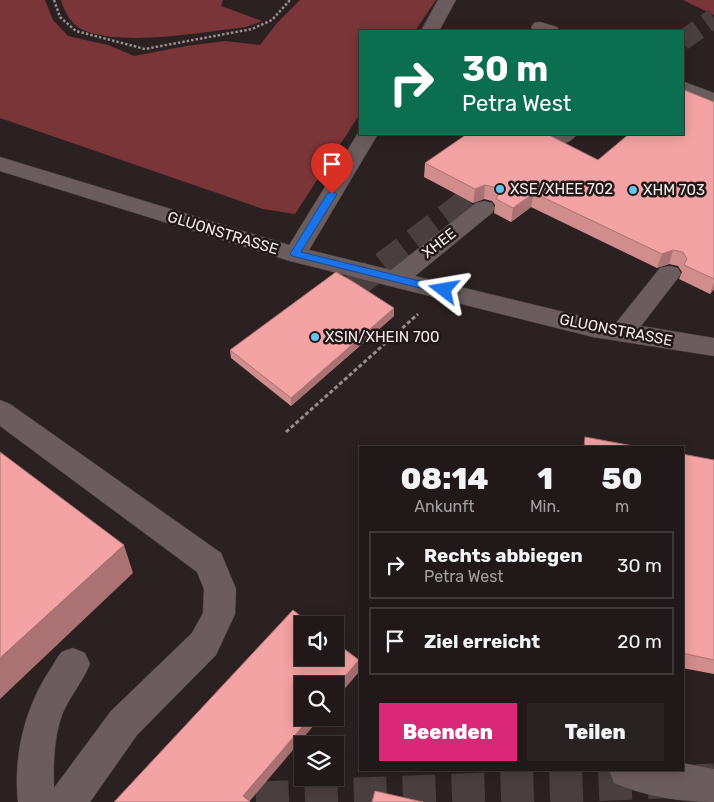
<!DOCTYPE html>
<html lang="de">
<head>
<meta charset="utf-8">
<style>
	:root { --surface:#211919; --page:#292222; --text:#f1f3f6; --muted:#a2a0a2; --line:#3e3838; --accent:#db2777 }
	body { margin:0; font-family:Rubik,sans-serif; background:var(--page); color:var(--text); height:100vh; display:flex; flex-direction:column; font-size:19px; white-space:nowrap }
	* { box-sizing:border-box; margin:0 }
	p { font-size:16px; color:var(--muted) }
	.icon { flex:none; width:28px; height:28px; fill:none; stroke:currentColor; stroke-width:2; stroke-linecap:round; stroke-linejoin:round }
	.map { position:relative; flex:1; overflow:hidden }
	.sheet { position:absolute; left:359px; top:446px; width:325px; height:325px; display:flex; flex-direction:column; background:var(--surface); border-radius:0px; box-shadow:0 2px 12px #0003,0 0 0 1px var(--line) }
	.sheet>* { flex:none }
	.top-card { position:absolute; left:359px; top:30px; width:325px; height:105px; border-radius:0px; box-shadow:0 2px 12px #0003,0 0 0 1px var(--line); background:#0b6e4f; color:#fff; overflow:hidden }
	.tools { position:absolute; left:294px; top:616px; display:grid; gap:10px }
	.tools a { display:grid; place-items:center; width:50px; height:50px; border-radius:0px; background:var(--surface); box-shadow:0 2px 12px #0003,0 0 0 1px var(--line); font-size:25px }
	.pin { position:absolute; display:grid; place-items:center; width:42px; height:42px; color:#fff; margin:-51px -21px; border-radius:50% 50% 50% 0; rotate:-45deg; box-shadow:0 0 5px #0007 }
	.pin .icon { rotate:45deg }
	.me { position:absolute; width:55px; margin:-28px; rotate:284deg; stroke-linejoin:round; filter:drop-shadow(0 0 4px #0008) }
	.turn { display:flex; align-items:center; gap:18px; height:105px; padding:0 20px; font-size:22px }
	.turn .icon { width:65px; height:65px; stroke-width:2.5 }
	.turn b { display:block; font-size:35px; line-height:42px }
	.eta { display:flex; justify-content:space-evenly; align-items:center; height:85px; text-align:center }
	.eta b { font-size:30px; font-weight:800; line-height:35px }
	.button { display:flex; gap:10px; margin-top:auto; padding:10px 20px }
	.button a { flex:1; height:58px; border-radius:0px; background:var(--accent); color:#fff; font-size:20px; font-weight:800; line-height:58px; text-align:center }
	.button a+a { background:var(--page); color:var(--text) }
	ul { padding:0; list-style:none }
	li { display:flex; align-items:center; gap:15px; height:68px; margin:0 10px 8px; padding:0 10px; border:2px solid var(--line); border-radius:0px }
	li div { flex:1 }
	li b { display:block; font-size:19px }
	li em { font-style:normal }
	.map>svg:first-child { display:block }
	.forest { fill:#793538 }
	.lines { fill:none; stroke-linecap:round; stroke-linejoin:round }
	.minor-tunnel-far2 { stroke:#4a3f3f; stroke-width:20; stroke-dasharray:20 10; stroke-linecap:butt }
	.minor-tunnel-far1 { stroke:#4a3f3f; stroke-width:26; stroke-dasharray:26 13; stroke-linecap:butt }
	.minor-tunnel { stroke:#4a3f3f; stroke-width:33; stroke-dasharray:33 16; stroke-linecap:butt }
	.minor-casing { stroke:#494040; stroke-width:1 }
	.path-far1 { stroke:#978d8d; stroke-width:2.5; stroke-dasharray:2.5 2; stroke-linecap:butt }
	.path { stroke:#978d8d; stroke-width:3; stroke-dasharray:4 2.5; stroke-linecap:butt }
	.minor { fill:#6b5d5d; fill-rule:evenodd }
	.wall { fill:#d18c8c }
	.shaded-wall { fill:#aa7272 }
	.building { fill:#f3a3a3; stroke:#aa7272 }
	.route { fill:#1a73e8; stroke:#114b97 }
	.poi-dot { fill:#66c4ef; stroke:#221817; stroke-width:2 }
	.labels { text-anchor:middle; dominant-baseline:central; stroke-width:5; stroke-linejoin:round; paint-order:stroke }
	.poi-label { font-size:15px; fill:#f2eaea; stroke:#221817; text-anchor:start }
	.street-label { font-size:15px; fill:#f2eaea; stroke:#221817 }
</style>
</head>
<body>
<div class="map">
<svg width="714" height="802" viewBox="0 0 714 802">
	<rect width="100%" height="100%" fill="#2c2121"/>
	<path class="forest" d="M0 0H45L53 20 68 36 108 45 134 56 186 46 225 41 260 45 277 23 300 0H436L415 31H360V114L295 214 263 209 0 118Z
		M61 0H223L221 6 262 21 246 27C201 32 125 47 83 30 71 25 64 11 61 0Z
		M683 0H714V15Z"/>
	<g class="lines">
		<path class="minor-tunnel-far2" d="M682 41 714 18
			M464 204 469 200"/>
		<path class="minor-tunnel-far1" d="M352 288 465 203"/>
		<path class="minor-tunnel" d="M158 802 714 780"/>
		<defs>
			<path id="minor" d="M438 0H456L439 31H421Z
				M540 22 557 27 560 31H534L531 27 534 23Z
				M682 81 714 93V106L682 94Z
				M360 130V134H378L309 250 391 270 476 203 484 201 492 203 495 208 492 213 415 276 593 319 616 323 660 268 669 266 678 268 681 274 641 326 714 338V356L593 337 290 261 0 171V157L289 245Z
				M538 134H577C568 148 546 148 538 134Z
				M0 400 10 404 221 553 236 589 235 614 216 655 137 735 90 802H18C13 755 25 707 51 668 54 664 58 655 62 652 65 650 70 649 73 648L85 653 90 664C83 680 73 693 65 708 54 731 53 763 54 788L111 711 192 633 203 613 204 589 197 572 0 426Z
				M682 763 714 769V802C681 802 644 796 614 783L609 770H682Z"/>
		</defs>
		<use href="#minor" class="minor-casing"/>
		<path class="path-far1" d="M54 0 60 17 76 31 145 49 252 29 272 20 290 0"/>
		<path class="path" d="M286 432 418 314"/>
		<use href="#minor" class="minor"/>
	</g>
	<path class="wall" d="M714 102V289L710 294 679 279 682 272 678 266 669 264 657 268 531 207 511 222 494 213 495 205 492 201 484 199 473 203 424 177 425 163 598 160Z
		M394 308V316L291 406 231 358 230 350Z
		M682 454 714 460V674L682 668Z"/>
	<path class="shaded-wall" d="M485 185 484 199 473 203 475 189Z
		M534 193 531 207 511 222 513 208Z
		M673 250 669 264 657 268 662 254Z
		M714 282V289L710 294Z
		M394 308V316L291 406V398Z
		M124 545 133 573 0 699V658Z
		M359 660V672L335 700V688Z
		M310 718H320L249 802 243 796Z"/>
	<path class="building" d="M682 89 714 102V279L684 265 687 259 683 252 673 250 662 254 534 193 513 208 496 199 499 193 494 187 485 185 475 189 425 163 467 134H547L598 160 629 134H682Z
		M336 272 352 281 394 308 291 398 230 350Z
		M585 437 644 448H584Z
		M0 452 124 545 0 658Z
		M682 454 714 460V660L682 653Z
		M293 610 312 625H302V658H335V642L359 660 335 688V685H302V718H310L243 796 250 802H114Z
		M375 791 423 802H372Z"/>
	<path class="route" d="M332 191 337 194 301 252 444 287 448 288V293L444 294 292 256 290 254 327 194Z"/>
	<g class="poi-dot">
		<circle cx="500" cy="189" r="5"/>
		<circle cx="633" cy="190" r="5"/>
		<circle cx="315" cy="337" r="5"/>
	</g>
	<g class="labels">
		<g class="poi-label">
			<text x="510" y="189">XSE/XHEE 702</text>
			<text x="643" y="190">XHM 703</text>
			<text x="325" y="337">XSIN/XHEIN 700</text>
		</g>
		<g class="street-label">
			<text transform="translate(223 233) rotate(17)">GLUONSTRASSE</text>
			<text transform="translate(439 243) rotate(-38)">XHEE</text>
			<text transform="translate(616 330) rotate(11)">GLUONSTRASSE</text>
		</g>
	</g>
</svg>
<div class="tools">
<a><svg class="icon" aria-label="sound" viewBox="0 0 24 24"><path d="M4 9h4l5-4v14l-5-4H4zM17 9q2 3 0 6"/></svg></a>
<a><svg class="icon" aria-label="search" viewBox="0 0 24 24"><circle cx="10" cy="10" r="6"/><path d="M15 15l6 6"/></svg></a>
<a><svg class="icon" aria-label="layers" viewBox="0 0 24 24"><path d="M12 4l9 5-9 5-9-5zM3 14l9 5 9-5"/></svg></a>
</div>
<div class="pin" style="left:332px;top:194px;background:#d93025"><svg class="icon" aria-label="arrive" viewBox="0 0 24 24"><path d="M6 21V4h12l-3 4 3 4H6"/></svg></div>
<svg class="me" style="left:444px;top:290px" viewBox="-20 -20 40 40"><path d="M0-17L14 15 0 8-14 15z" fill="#1a73e8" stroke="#fff" stroke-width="4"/></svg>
<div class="top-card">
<div class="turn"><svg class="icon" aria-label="right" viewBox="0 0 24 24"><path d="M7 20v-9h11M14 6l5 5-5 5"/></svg><div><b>30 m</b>Petra West</div></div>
</div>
<section class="sheet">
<div class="eta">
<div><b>08:14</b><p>Ankunft</p></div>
<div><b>1</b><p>Min.</p></div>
<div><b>50</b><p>m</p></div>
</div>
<ul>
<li><svg class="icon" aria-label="right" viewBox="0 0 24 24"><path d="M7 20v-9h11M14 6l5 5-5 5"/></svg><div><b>Rechts abbiegen</b><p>Petra West</p></div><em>30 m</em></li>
<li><svg class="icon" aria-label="arrive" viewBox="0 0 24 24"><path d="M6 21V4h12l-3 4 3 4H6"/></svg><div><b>Ziel erreicht</b></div><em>20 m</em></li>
</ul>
<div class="button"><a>Beenden</a><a>Teilen</a></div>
</section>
</div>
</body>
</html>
